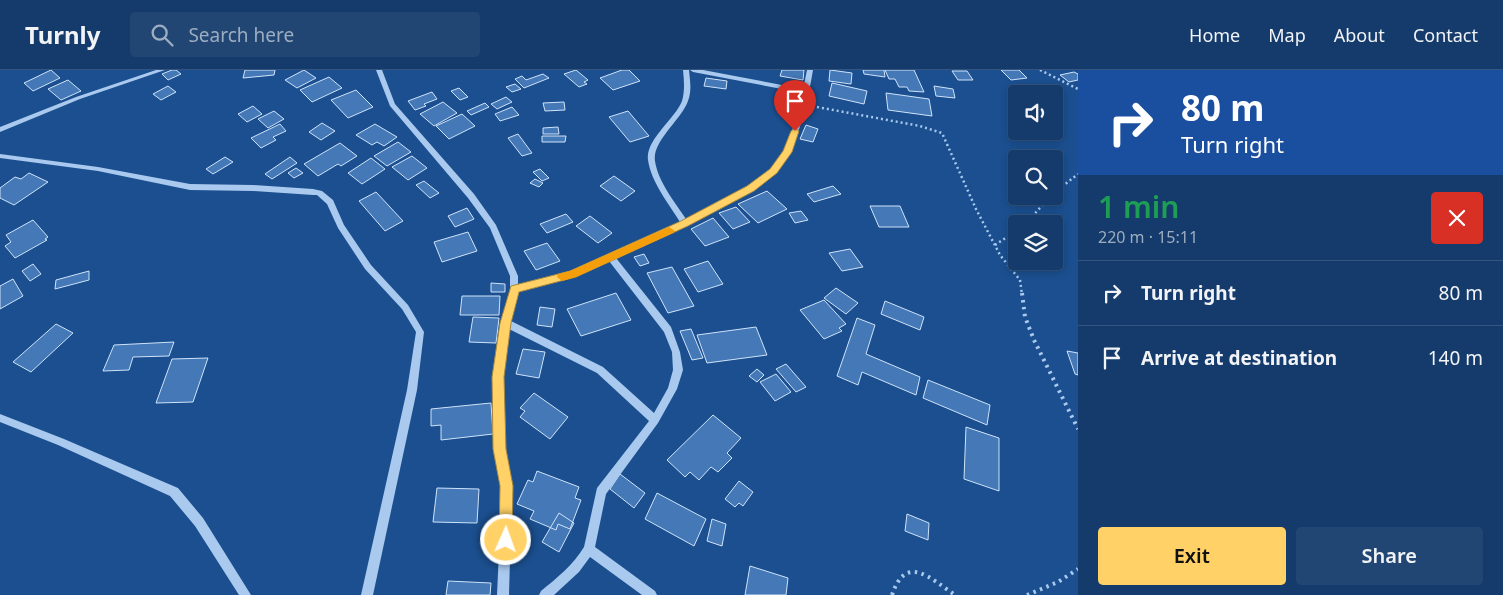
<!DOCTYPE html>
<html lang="en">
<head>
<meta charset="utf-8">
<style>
	:root { --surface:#143b6b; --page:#214673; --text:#f1f3f6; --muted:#9dadc1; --line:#33557e; --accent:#ffd166 }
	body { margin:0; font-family:"Noto Sans",sans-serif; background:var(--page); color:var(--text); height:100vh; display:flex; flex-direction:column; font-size:19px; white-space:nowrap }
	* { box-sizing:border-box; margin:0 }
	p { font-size:16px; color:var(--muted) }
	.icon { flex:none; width:28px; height:28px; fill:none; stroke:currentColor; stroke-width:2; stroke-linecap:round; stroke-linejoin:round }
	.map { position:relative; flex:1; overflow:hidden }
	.details { display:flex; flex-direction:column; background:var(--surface); width:425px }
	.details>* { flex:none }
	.banner { background:#1a4fa0; color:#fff; overflow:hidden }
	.fabs { position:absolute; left:1008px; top:15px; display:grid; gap:10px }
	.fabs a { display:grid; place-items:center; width:55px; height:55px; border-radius:5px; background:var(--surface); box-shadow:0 2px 8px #0003,0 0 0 1px var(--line); font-size:25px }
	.pin { position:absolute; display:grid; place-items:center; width:42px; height:42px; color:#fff; margin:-51px -21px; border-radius:50% 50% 50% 0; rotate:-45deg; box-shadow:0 0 5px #0007 }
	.pin .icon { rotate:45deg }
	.me { position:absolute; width:55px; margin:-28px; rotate:2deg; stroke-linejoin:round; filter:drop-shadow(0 0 4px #0008) }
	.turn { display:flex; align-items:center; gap:18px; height:105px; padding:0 20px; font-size:22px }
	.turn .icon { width:65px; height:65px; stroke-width:2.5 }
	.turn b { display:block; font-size:35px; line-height:42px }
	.round { display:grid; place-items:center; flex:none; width:52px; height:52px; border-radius:5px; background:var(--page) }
	.summary { display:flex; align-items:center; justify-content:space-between; height:85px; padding:0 20px }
	h1 { font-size:30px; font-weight:600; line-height:38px; color:#1e9e55 }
	.primary-button { display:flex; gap:10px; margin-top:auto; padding:10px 20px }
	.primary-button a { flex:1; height:58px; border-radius:5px; background:var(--accent); color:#111; font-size:20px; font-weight:600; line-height:58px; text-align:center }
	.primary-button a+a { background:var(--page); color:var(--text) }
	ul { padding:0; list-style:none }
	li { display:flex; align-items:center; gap:15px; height:65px; padding:0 20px; border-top:1px solid var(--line) }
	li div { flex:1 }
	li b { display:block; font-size:19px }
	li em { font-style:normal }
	header { display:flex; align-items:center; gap:30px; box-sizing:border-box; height:70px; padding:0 25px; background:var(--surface); border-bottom:1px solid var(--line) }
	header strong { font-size:24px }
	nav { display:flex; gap:28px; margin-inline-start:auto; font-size:18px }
	.search { width:350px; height:45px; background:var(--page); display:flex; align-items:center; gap:12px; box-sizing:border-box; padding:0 18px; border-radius:5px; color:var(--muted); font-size:19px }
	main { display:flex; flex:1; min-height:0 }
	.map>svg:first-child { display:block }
	.building { fill:#4478b7; stroke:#cfe3fa }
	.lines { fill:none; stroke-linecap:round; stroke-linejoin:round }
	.path-far1 { stroke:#a9c9ee; stroke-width:2.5; stroke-dasharray:2 3; stroke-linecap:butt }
	.path { stroke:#a9c9ee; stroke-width:4; stroke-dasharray:2.5 4.5; stroke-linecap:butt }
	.minor { fill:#a9c9ee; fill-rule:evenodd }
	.route { fill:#ffd166; stroke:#a68842 }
	.slow { fill:#f59e0b }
</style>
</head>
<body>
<header>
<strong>Turnly</strong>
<div class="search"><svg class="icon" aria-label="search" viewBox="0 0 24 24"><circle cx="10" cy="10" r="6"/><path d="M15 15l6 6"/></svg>Search here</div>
<nav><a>Home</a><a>Map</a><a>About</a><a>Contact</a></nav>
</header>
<main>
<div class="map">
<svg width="1078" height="525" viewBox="0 0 1078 525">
	<rect width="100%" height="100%" fill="#1b4f8f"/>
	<path class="building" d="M51 0 60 8 33 21 24 13Z
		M172 0H176L181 4 168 10 162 4Z
		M245 0H275L274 5 243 8Z
		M304 0 316 8 297 18 285 10Z
		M576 0 588 10 584 12 587 14 579 17 564 4Z
		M622 0H629L640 11 613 20 600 8Z
		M782 0H804L803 10 780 6Z
		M830 0 852 3 851 14 829 11Z
		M863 0H884L885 7 864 4Z
		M885 0H914L924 22 909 21 907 17H899L895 9H889Z
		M1001 0H1019L1027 8 1011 10Z
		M952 1H967L973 10H958Z
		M1074 2 1078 4V10L1069 12 1060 5Z
		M543 4 549 8 524 18 515 9 522 6 526 10Z
		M329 7 342 18 312 32 300 20Z
		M706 8 727 11 726 19 704 16Z
		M68 10 81 21 61 30 48 19Z
		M832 13 867 21 864 34 829 26Z
		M515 14 521 19 512 22 506 17Z
		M168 16 176 22 161 30 153 24Z
		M934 16 953 19 955 28 936 26Z
		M459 18 468 27 460 30 451 21Z
		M356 20 373 37 348 48 331 30Z
		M432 22 437 29 424 34 426 36 415 40 408 31Z
		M886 23 929 29 932 46 888 40Z
		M506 27 512 32 497 39 491 34Z
		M443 32 457 43 434 56 420 44Z
		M564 32 565 40 545 41 543 33Z
		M485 33 489 37 471 45 467 41Z
		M253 36 262 44 247 52 238 44Z
		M512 37 519 45 500 51 495 44Z
		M274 41 284 49 268 58 258 49Z
		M628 41 649 66 630 72 609 47Z
		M462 44 475 56 449 69 436 56Z
		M322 53 335 61 321 70 309 62Z
		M280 54 286 61 273 67 276 70 261 78 251 68Z
		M375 54 397 67 384 76 377 72 372 75 356 65Z
		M806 55 818 59 813 72 800 69Z
		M558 57 559 64H543V58Z
		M518 64 532 83 522 86 508 68Z
		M542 66H566L565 72H542Z
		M398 72 411 82 387 96 374 86Z
		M340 73 357 86 341 96 338 94 318 106 304 94Z
		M412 86 427 98 408 110 392 97Z
		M225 87 233 92 213 104 206 99Z
		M290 87 297 93 272 109 265 104Z
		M371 88 385 99 362 114 348 103Z
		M296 98 303 103 294 108 288 103Z
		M540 99 549 108 542 111 533 102Z
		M29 103 48 112 14 135 0 128V118L15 107 21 109Z
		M614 106 635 121 621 131 600 116Z
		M535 109 543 113 539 117 530 113Z
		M424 111 439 123 430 128 416 115Z
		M833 116 841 124 814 132 807 124Z
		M767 121 787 139 758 153 738 134Z
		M376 122 403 151 385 161 359 131Z
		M870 136H900L909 157H879Z
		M736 137 750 152 733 159 719 143Z
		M467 138 474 149 455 157 448 146Z
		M801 141 808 150 795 153 789 143Z
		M566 144 573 152 547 163 540 154Z
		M590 146 612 163 598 173 576 156Z
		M713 148 729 167 705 176 691 159Z
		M33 150 48 167 45 169 47 170 15 188 5 176 11 172 6 165Z
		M468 162 477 181 442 192 434 172Z
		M547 173 560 191 536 200 524 181Z
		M850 179 863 197 842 201 829 183Z
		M644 184 649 193 640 196 634 187Z
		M708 191 723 214 698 222 684 199Z
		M33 194 41 204 30 211 22 201Z
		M672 197 694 236 668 243 647 203Z
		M89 201V210L55 219 56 210Z
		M13 209 23 226 0 239V216Z
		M491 213 505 214V222H491Z
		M836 218 858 233 846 244 824 228Z
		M616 223 631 250 581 266 567 239Z
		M462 226H500L499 245H460Z
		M824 230 846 254 839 258 842 261 824 269 800 240Z
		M885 231 924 247 920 260 881 244Z
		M540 237 555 239 552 257 537 255Z
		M473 247 499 248 496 273 469 272Z
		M857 248 875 255 866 284 920 307 916 325 862 302 858 315 837 306Z
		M56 254 73 263 31 302 13 292Z
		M756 257 767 285 707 293 697 265Z
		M691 259 703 288 692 290 680 261Z
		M174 272 169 286 133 287 129 300 103 301 114 275Z
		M523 279 545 282 539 308 516 304Z
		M1067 281 1078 283V305L1075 304Z
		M208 288 193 332 156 333 172 289Z
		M786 294 806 317 796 322 776 299Z
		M757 299 764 305 757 312 749 306Z
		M776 304 791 322 775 331 760 312Z
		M928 310 990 335 987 355 923 328Z
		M534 323 568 347 550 369 520 347 525 341 520 338Z
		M491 333 493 364 441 370V355L431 356V339Z
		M713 345 741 368 727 383 732 388 718 402 711 397 699 410 690 402 685 407 667 390Z
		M966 357 999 368V421L964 409Z
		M537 401 579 417 575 428 581 430 570 459 558 454 556 460 530 449 534 441 517 434 528 410 533 412Z
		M620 404 645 423 634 438 610 419Z
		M739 411 753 422 743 436 739 433 735 437 725 429Z
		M437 418 479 419 477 453 433 452Z
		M657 423 706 449 694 476 645 449Z
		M559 443 574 453 559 482 542 472Z
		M907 444 929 453 928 470 905 461Z
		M712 449 726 454 722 476 707 471Z
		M750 496 788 508 786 525H745Z
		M448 511 491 513 490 525H446Z"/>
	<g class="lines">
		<path class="path-far1" d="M1040 0 1078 19
			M817 37 920 56 942 63 976 139 1000 185 1020 210 1022 225
			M1054 123 1078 104
			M1025 154 1051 126
			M995 175 1016 161"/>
		<path class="path" d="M1022 223 1025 247 1034 270 1078 359
			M892 525C906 483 930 508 955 525
			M1027 525 1058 512 1078 499"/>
		<path class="minor" d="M156 0H165L80 29 0 62V57L76 27Z
			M376 0H382L395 34 474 124 496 155 518 206V215L570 201 680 152C669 134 651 112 648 90 645 70 675 49 682 31 685 21 684 10 683 0H689C690 10 692 21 688 31 682 49 652 71 655 91 658 112 675 132 686 149L748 117 770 99 785 81 801 34 803 23 693 2 690 0H703L803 19 807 0H813L807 34 792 82 776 103 754 121 688 155 616 188 671 257 680 282 683 300 677 319 658 353 606 424 595 477 655 521 657 525H642L590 487 579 502 554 525H539L541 521C557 508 573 495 584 477L597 418 649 351 597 303 509 259 503 307 505 379 512 416 509 525H497L502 416 495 379 493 307 502 253 510 226V206L490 158 468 128 390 36ZM609 191 664 262 672 282 673 300 668 318 654 343 603 297 511 251 518 226V221L575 206Z
			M0 84 98 97 190 114 253 115 313 119 322 121 333 130 344 155 371 195 408 235 424 262 417 320 373 525H361L407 320 416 262 402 239 365 199 338 158 327 134 317 125H313L253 121 190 120 98 101 0 88Z
			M0 344 64 369 178 418 203 448 251 525H239L195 456 170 426 58 375 0 352Z"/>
	</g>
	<path class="route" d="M795 58 799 61 792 82 777 103 754 121 688 156 576 207 519 222 511 253 504 307 506 379 513 416 512 470 510 474 506 476 501 474 499 470 500 416 493 379 492 307 500 253 511 216 570 201 681 151 747 116 770 99 783 81 791 61Z"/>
	<path class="slow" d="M669 157 675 161 673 163 576 207 562 211 557 207 558 204 570 201Z"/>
</svg>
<div class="fabs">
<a><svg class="icon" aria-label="sound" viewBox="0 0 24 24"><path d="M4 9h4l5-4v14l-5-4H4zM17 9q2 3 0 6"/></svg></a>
<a><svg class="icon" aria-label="search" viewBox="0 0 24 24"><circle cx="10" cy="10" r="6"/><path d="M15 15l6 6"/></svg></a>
<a><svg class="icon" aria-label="layers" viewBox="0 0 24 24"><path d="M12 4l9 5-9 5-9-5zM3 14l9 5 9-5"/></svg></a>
</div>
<div class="pin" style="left:795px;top:61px;background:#d93025"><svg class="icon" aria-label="arrive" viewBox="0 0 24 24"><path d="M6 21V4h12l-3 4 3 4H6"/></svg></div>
<svg class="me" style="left:506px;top:470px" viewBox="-20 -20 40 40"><circle r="17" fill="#ffd166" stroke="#fff" stroke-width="3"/><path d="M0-11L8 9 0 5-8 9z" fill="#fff"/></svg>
</div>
<section class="details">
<div class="banner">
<div class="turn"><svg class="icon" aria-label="right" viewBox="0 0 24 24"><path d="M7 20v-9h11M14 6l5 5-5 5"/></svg><div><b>80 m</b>Turn right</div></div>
</div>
<div class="summary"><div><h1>1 min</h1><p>220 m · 15:11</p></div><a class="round" style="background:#d93025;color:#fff"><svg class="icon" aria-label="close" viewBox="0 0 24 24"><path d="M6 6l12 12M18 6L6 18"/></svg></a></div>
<ul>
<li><svg class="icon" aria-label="right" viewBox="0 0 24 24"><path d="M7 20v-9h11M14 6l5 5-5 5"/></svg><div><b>Turn right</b></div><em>80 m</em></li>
<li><svg class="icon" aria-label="arrive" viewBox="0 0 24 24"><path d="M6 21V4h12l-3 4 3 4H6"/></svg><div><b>Arrive at destination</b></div><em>140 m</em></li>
</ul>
<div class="primary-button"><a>Exit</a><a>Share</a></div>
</section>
</main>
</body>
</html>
